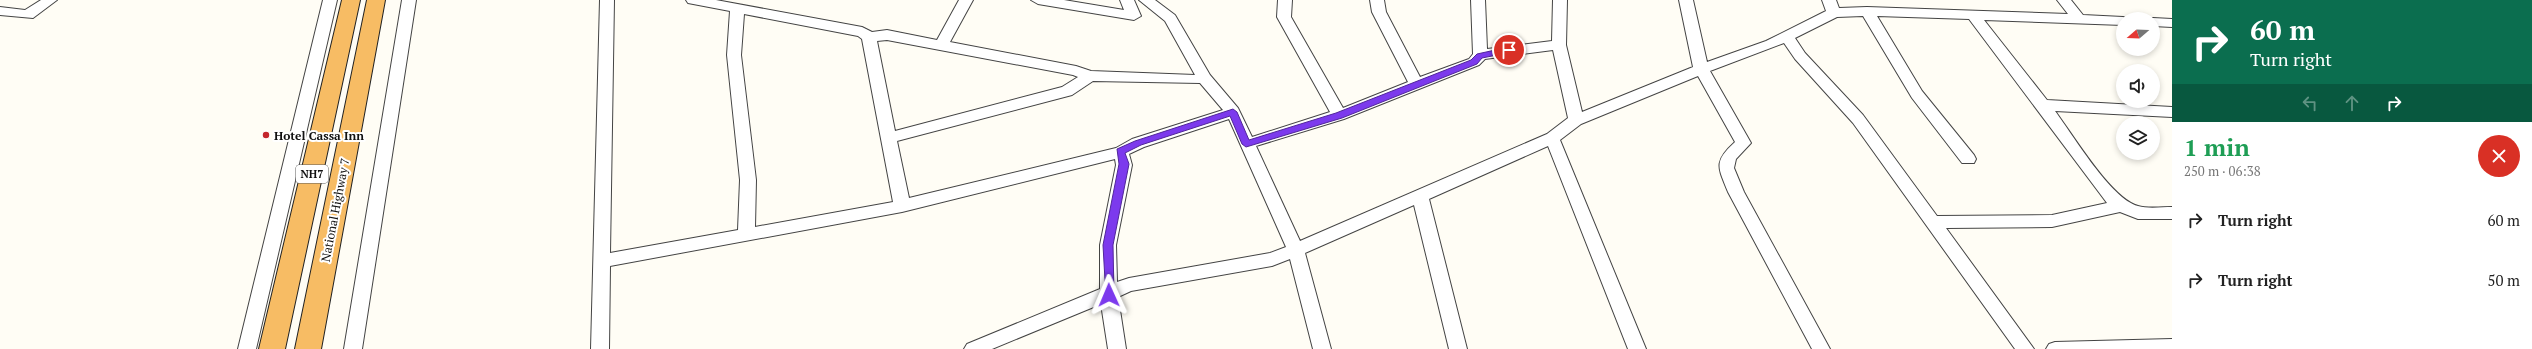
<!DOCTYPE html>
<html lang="en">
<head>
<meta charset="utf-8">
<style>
	:root { --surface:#fff; --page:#f2f2f2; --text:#222; --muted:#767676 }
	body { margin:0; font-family:"PT Serif",serif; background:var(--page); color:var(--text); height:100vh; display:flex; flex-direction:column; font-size:15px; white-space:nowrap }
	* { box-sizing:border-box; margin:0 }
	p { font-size:13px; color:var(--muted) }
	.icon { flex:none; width:22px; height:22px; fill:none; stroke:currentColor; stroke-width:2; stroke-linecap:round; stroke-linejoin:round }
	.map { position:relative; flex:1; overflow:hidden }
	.panel { display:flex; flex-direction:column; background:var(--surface); width:360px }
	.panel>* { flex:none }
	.top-card { background:#0b6e4f; color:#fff; overflow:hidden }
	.needle { width:26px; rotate:251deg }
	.controls { position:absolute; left:2116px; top:12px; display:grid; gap:8px }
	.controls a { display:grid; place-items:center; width:44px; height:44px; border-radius:50%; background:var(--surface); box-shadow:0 2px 6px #0003; font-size:20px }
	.pin { position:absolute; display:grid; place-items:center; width:34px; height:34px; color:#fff; margin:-17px; border:2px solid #fff; border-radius:50%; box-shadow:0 1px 4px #0007 }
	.me { position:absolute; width:44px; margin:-22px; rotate:359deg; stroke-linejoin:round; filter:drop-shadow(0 0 3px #0008) }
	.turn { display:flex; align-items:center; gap:14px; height:84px; padding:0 12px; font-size:18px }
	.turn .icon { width:52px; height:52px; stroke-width:2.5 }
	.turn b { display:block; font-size:28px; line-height:34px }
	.lanes { display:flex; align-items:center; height:38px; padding:0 12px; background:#0003; justify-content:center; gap:20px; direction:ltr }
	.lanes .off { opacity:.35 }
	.round { display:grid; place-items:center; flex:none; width:42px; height:42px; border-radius:21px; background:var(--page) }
	.overview { display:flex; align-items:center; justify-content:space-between; height:68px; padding:0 12px }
	h1 { font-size:24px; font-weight:800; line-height:30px; color:#1e9e55 }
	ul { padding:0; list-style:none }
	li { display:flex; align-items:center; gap:12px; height:60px; padding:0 12px }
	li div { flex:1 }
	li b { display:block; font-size:15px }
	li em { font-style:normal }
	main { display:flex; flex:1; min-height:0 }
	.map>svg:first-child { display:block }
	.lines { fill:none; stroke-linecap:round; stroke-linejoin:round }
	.minor-casing { stroke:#444; stroke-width:2 }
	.trunk-casing { stroke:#222; stroke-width:2 }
	.minor { fill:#fff; fill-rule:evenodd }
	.trunk { fill:#f7bc64; fill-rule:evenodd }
	.route { fill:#7c3aed; stroke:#51269a }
	.poi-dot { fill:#c4262e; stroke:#fff; stroke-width:1.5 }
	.labels { text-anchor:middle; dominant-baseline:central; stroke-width:4; stroke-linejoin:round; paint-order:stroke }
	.shield { fill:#fff; stroke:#585858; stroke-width:1 }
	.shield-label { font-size:11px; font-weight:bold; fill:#111 }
	.poi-label { font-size:12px; font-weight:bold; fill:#111; stroke:#fff; text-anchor:start }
	.street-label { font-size:12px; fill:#111; stroke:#fff }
</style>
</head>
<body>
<main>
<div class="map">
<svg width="2172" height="349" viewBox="0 0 2172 349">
	<rect width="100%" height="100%" fill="#fffdf5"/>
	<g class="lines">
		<defs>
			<path id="minor" d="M41 0H57L33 18 0 15V7L25 10Z
				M323 0H337L256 349H238Z
				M402 0H416L362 349H344Z
				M600 0H614L610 253 738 230 740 180 727 55 730 11 688 3 686 0H716L862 27 872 32 887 30 937 40 959 0H973L950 42 1076 66 1091 71 1195 75 1165 21 1139 0H1155L1175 15 1210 75 1238 108 1252 137 1330 112 1277 17 1278 0H1292L1291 17 1343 108 1408 82 1372 12 1370 0H1384L1386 12 1420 77 1469 59 1473 54 1471 0H1485L1487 49 1552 41 1553 0H1567L1566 45 1582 112 1693 67 1679 0H1693L1707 62 1766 41 1826 11 1822 0H1836L1839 8 1867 7 2068 14 2057 0H2071L2083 15 2123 17 2129 19H2123V25L1984 20 2047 100 2172 107V117L2055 111C2073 135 2111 199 2138 206 2148 209 2162 207 2172 207V219H2138L2120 212 2052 227 1946 228 2034 349H2015L1853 123 1795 59 1784 43 1710 71 1751 143 1736 159 1734 168 1744 192 1830 349H1812L1728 192C1718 167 1713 162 1735 142L1698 76 1581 124 1560 140 1646 349H1628L1548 146 1429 199 1467 349H1449L1414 205 1305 253 1331 349H1313L1290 259 1272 266 1131 291 1118 297 1126 349H1108L1101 304 992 349H964L967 344 1100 289V245L1116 165 1115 159 902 212 610 266 609 349H591ZM744 14 858 36 862 39 893 202 755 227 756 180 741 55ZM1863 16 1912 98 1962 163H1974L1976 159 1974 155 1922 91 1877 16 1969 19 2107 203 2052 215 1937 216 1863 115 1805 53 1795 38 1837 17ZM887 40 1073 75 1078 77 1062 87 895 131 877 41ZM1553 50 1568 118 1547 134 1300 241 1256 146 1344 119 1479 65 1485 59ZM1093 81 1200 83 1223 110 1132 139 1116 148 909 198 897 141 1072 95ZM1229 119 1286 247 1270 253 1129 278 1117 282 1116 245 1132 165 1129 154 1144 147Z
				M1031 0H1064L1124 10 1120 0H1134L1141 16 1134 20 1038 4Z
				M2153 18 2172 19V27L2153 26V19H2148Z
				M2172 339V349H2046L2049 344 2055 342Z"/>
			<path id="trunk" d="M342 0H360L285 349H259Z
				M367 0H385L321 349H295Z"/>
		</defs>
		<use href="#minor" class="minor-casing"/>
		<use href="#trunk" class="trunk-casing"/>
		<use href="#minor" class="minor"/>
		<use href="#trunk" class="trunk"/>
	</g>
	<path class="route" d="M1509 47 1513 50 1512 52 1482 58 1477 64 1342 118 1246 147 1242 144 1230 116 1141 145 1125 153 1129 164 1113 245 1114 295 1109 299 1106 298 1103 245 1119 164 1117 149 1135 141 1233 109 1237 112 1249 140 1336 113 1471 60 1477 54Z"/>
	<circle class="poi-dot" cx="266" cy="135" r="4"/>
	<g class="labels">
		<rect class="shield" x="296" y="165" width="32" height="18" rx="3"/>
		<g class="shield-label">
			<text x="312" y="174">NH7</text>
		</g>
		<g class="poi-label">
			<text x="274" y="135">Hotel Cassa Inn</text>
		</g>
		<g class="street-label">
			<text transform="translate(335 210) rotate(-79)">National Highway 7</text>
		</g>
	</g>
</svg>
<div class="controls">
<a><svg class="needle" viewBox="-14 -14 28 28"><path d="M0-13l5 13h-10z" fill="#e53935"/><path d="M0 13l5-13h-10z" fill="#767676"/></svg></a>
<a><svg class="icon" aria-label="sound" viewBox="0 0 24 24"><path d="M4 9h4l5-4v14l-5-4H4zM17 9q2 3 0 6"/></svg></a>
<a><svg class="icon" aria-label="layers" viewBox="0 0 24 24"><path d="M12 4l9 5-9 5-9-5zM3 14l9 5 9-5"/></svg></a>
</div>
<div class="pin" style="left:1509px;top:50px;background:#d93025"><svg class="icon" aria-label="arrive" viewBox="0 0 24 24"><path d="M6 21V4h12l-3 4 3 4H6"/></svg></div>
<svg class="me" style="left:1109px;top:295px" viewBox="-20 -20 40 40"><path d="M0-17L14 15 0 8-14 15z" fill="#7c3aed" stroke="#fff" stroke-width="4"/></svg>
</div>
<section class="panel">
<div class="top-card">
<div class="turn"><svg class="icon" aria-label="right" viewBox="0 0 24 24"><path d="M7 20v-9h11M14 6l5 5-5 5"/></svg><div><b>60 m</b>Turn right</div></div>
<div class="lanes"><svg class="icon off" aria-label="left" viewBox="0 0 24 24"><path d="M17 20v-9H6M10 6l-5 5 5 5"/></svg><svg class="icon off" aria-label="ahead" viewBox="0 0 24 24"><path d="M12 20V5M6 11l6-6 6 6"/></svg><svg class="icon" aria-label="right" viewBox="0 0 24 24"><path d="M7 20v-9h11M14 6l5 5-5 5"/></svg></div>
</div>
<div class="overview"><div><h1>1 min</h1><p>250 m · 06:38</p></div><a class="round" style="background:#d93025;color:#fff"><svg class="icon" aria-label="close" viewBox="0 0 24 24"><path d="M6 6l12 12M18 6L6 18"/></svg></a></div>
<ul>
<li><svg class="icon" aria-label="right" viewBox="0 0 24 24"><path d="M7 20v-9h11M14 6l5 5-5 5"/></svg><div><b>Turn right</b></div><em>60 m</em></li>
<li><svg class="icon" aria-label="right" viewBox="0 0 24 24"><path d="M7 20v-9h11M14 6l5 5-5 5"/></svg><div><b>Turn right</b></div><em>50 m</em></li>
</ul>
</section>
</main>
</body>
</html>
